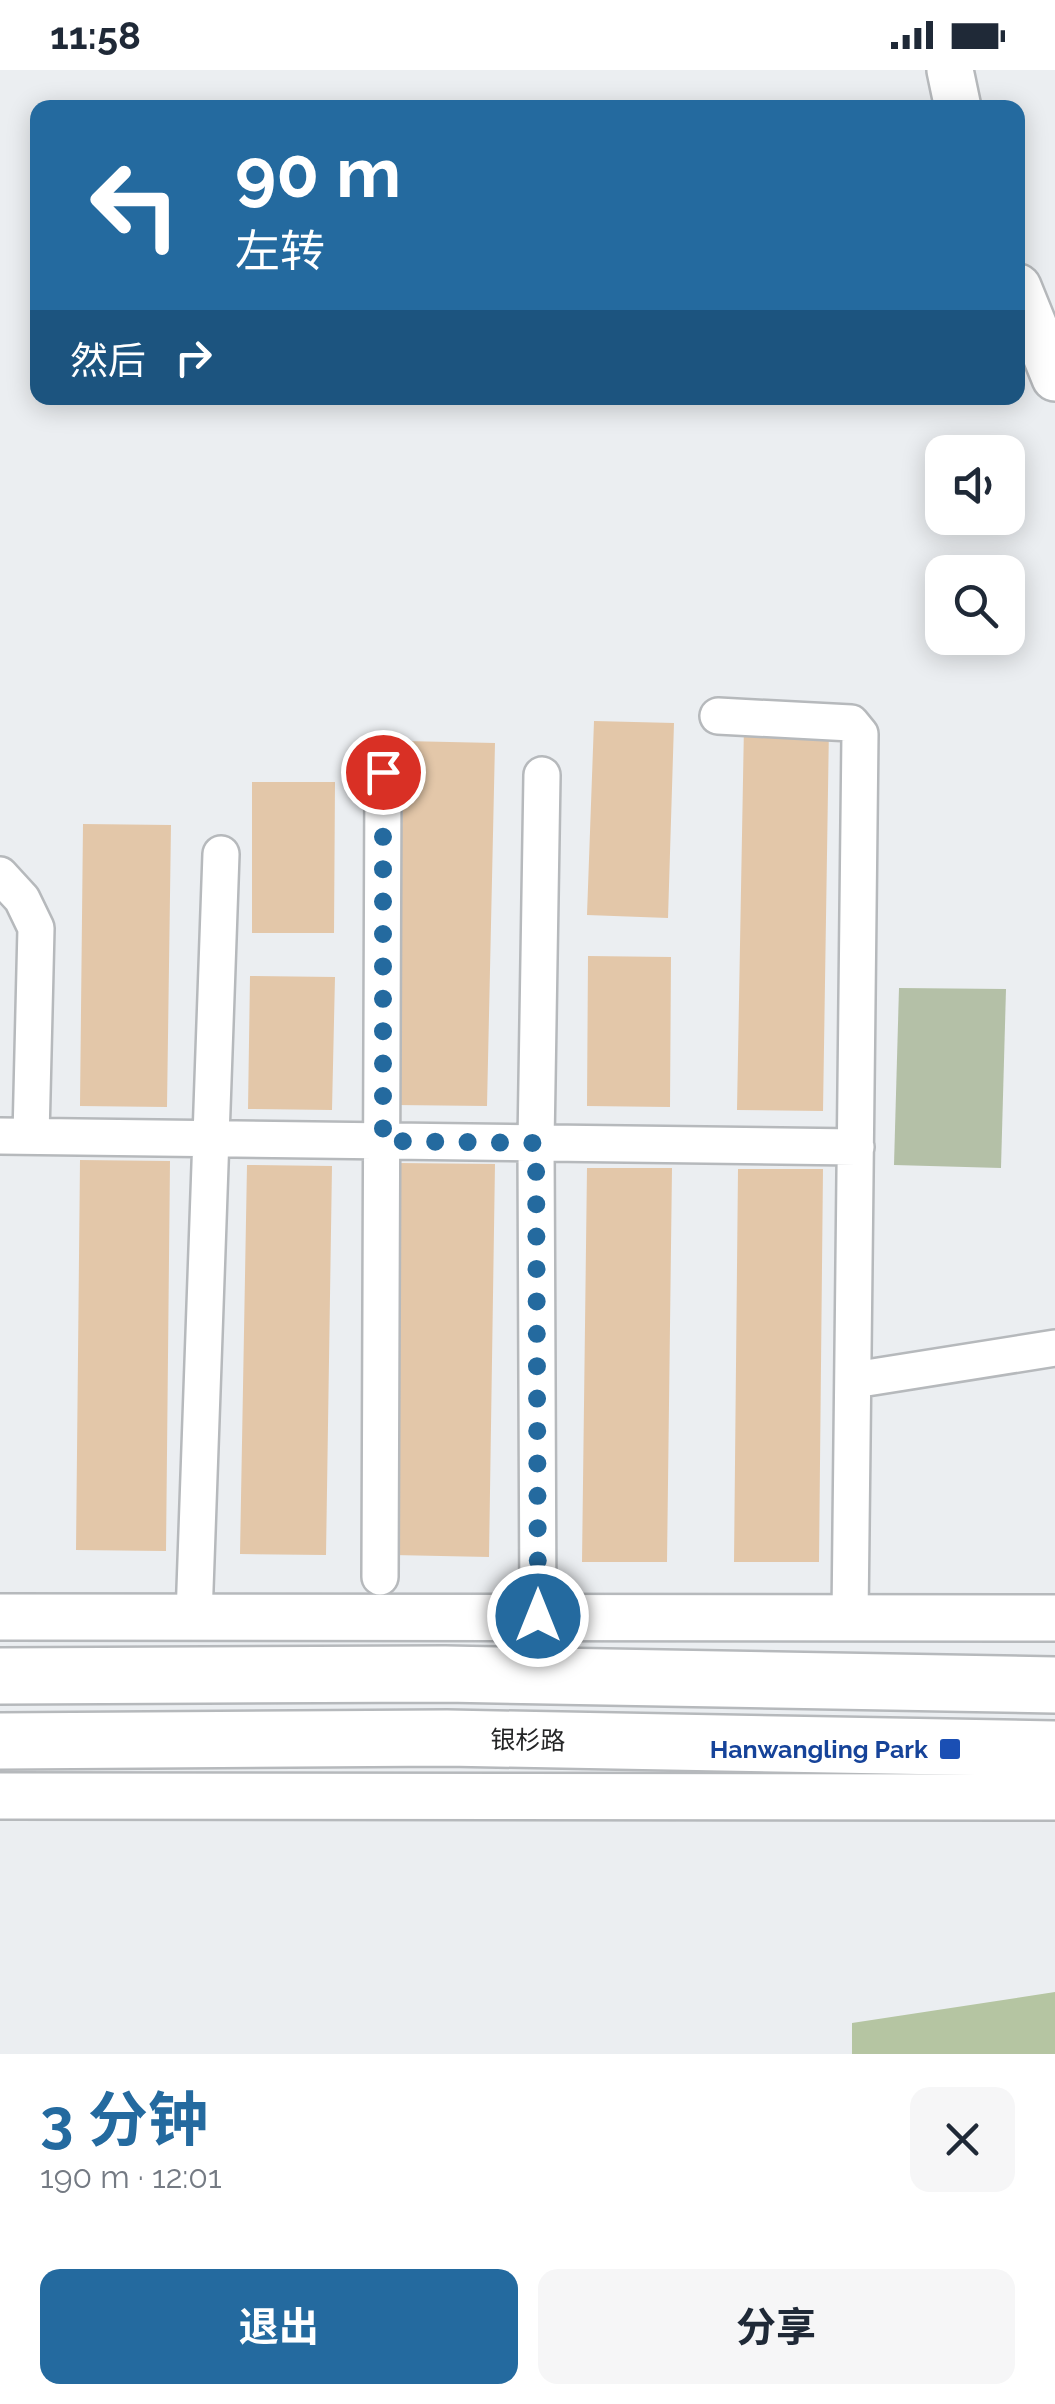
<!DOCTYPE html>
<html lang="zh">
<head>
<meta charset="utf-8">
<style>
	:root { --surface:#fff; --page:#f6f6f7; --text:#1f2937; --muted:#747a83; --accent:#246a9f }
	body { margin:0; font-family:Raleway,"Noto Sans SC",sans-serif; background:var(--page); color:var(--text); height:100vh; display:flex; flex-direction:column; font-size:38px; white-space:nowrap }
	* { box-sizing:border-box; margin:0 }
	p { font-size:32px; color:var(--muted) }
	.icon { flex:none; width:55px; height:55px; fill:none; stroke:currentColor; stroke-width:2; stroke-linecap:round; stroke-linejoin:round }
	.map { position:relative; height:1984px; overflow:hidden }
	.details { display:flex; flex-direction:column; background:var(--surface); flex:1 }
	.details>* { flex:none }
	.hud { position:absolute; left:30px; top:30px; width:995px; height:305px; border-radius:20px; box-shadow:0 5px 25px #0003; background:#246a9f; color:#fff; overflow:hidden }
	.fabs { position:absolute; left:925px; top:365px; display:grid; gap:20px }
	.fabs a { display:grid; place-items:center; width:100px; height:100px; border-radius:20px; background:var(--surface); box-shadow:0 5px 25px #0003; font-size:50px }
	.pin { position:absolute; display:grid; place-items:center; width:85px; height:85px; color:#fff; margin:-42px; border:5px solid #fff; border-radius:50%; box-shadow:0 2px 10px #0007 }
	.me { position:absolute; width:110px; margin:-55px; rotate:0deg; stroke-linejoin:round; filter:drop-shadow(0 0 8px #0008) }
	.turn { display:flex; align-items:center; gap:35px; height:210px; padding:0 40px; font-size:45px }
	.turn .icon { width:130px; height:130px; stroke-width:2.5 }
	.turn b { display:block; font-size:70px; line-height:85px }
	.then { display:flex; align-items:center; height:95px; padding:0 40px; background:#0003; gap:20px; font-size:38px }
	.round { display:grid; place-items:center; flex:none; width:105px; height:105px; border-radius:20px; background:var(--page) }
	.overview { display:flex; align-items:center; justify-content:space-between; height:170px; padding:0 40px }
	h1 { font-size:60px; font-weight:700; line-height:75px; color:var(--accent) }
	.action { display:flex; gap:20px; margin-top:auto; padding:20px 40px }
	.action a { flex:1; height:115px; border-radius:20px; background:var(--accent); color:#fff; font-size:40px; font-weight:700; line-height:115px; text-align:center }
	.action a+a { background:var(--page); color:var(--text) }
	.status { display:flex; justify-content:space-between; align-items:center; height:70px; padding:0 50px; background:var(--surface); direction:ltr }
	.status svg { height:28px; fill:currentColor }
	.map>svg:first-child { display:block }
	.green { fill:#b4c0a7 }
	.forest { fill:#b5c5a2 }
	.building { fill:#e3c7a9 }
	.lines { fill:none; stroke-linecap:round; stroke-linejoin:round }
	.minor-casing { stroke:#b6b9bc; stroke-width:40 }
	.tertiary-casing { stroke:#b6b9bc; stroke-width:50 }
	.primary-casing { stroke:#b6b9bc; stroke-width:60 }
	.minor { stroke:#fff; stroke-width:35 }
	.tertiary { stroke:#fff; stroke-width:45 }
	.primary { stroke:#fff; stroke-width:55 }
	.route { stroke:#246a9f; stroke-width:18; stroke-dasharray:0 32.4 }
	.transit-dot { fill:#1a4fb4; stroke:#fff; stroke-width:4 }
	.labels { text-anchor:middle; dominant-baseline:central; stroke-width:8; stroke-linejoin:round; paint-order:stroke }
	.street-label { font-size:25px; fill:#242526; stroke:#fff }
	.transit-label { font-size:25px; font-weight:bold; fill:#164399; stroke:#fff; text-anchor:end }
</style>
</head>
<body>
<div class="status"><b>11:58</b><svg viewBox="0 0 49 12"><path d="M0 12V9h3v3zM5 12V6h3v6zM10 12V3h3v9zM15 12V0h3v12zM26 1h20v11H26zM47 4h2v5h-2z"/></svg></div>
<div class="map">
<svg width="1055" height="1984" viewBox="0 0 1055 1984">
	<rect width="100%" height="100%" fill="#ebeef1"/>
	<path class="green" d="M899 918 1006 919 1001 1098 894 1095Z"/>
	<path class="forest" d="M1055 1922V1984H852V1953Z"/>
	<path class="building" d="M594 651 674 653 668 848 587 845Z
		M744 655 829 656 823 1041 737 1040Z
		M404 671 495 673 487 1036 396 1035Z
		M252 712H335L334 863H252Z
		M83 754 171 755 167 1037 80 1036Z
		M588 886 671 887 670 1037 587 1036Z
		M250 906 335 907 332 1040 248 1039Z
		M80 1090 170 1091 166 1481 76 1480Z
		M398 1093 495 1094 489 1487 393 1485Z
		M247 1095 332 1096 326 1485 240 1484Z
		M587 1098H672L667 1492H582Z
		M738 1099H823L819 1492H734Z"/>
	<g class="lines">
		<defs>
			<path id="minor" d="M718 646 851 653 860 664 850 1548
				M0 805 22 829 36 858 31 1066
				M0 1066 856 1077
				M854 1310 1055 1278
				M380 1507 383 702
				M538 1546 536 1073 542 705
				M194 1547 221 784"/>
			<path id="tertiary" d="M950 0 958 38
				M1018 217 1055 308
				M0 1547 1055 1548
				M0 1726 1055 1727"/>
			<path id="primary" d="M0 1606 445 1604 1055 1615
				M0 1671 447 1668 1055 1679"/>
		</defs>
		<use href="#minor" class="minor-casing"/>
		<use href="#tertiary" class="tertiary-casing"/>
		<use href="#primary" class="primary-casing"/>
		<use href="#minor" class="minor"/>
		<use href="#tertiary" class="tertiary"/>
		<use href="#primary" class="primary"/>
	</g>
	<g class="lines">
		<path class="route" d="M383 702V1071L536 1073 538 1546"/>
	</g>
	<rect class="transit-dot" x="938" y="1667" width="24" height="24" rx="5"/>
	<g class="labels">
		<g class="street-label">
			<text transform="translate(528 1670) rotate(1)">银杉路</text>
		</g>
		<g class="transit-label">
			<text x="928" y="1679">Hanwangling Park</text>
		</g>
	</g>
</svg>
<div class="fabs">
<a><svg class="icon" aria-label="sound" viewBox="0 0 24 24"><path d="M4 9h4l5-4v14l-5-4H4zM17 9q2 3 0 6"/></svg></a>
<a><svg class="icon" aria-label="search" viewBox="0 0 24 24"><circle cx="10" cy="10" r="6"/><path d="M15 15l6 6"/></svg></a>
</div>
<div class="pin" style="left:383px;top:702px;background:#d93025"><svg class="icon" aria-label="arrive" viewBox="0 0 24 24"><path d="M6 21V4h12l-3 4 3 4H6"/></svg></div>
<svg class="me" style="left:538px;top:1546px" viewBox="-20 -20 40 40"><circle r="17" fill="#246a9f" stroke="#fff" stroke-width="3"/><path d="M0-11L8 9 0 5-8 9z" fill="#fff"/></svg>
<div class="hud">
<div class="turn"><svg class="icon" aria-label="left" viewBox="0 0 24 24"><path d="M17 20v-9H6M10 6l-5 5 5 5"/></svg><div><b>90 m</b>左转</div></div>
<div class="then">然后<svg class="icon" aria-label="right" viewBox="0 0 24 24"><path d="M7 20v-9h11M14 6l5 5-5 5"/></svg></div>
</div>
</div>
<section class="details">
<div class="overview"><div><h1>3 分钟</h1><p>190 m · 12:01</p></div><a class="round"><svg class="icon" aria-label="close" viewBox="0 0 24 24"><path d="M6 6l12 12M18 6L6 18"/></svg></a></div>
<div class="action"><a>退出</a><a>分享</a></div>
</section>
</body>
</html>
